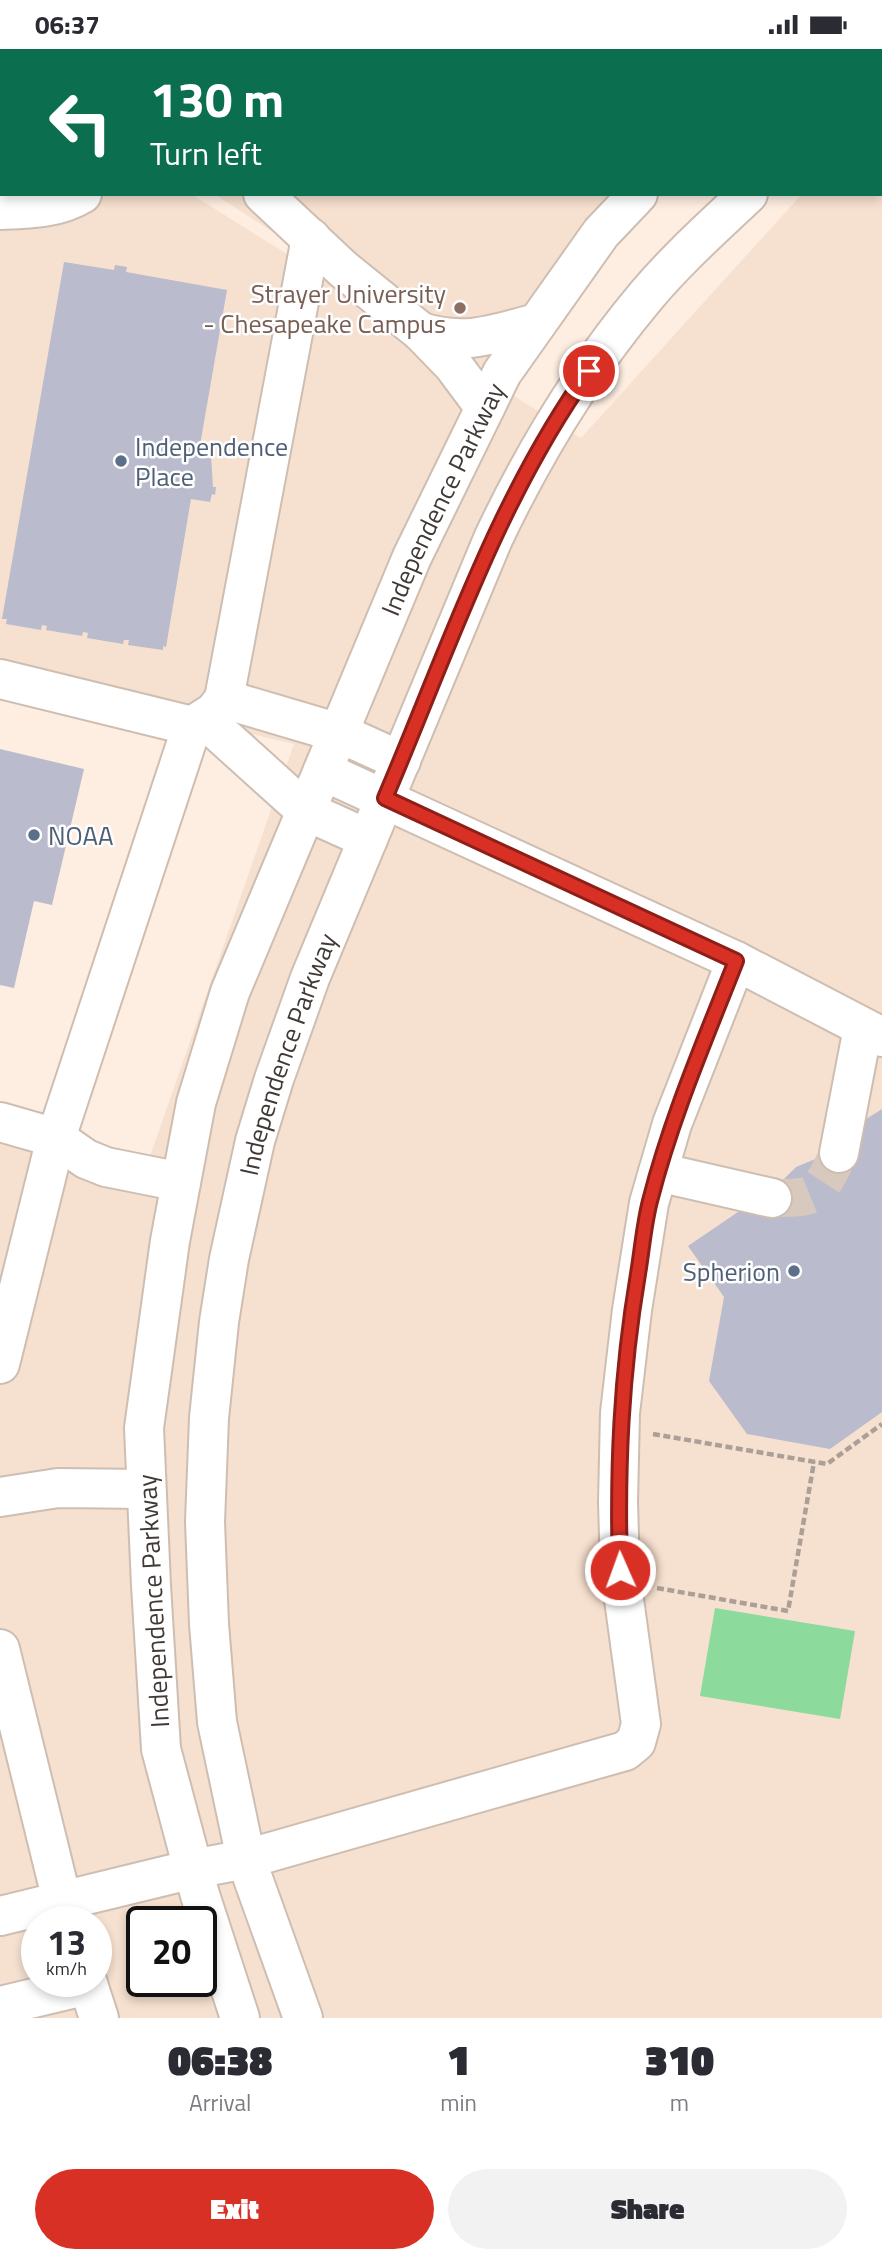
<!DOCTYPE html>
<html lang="en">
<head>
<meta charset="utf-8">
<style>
	:root { --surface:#fff; --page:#f2f2f3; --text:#2b2b33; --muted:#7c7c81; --accent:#d93025 }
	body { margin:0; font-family:"Titillium Web",sans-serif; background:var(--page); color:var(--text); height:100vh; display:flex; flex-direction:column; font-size:26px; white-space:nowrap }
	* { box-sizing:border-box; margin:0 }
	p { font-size:23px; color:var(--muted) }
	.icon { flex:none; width:38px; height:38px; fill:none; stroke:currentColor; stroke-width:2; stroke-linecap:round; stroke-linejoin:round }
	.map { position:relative; height:1969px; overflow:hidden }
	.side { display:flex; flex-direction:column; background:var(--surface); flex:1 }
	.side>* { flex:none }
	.banner { position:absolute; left:0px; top:0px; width:882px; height:147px; box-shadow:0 4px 10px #0003; background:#0b6e4f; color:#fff; overflow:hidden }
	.speed { position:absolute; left:21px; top:1857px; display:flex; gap:14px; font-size:35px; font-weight:700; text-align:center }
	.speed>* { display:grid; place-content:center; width:91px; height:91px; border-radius:50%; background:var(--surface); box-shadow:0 4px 10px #0003; line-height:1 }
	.speed small { font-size:18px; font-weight:400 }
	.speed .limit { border:4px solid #111; border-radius:10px; background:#fff; color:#111 }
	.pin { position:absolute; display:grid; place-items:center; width:60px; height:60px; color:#fff; margin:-30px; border:4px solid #fff; border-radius:50%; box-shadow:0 2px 7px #0007 }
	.me { position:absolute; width:77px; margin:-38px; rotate:358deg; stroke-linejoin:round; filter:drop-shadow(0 0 5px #0008) }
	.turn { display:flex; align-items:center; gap:24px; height:147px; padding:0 35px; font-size:32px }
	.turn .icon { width:91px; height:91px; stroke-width:2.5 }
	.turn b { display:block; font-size:49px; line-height:60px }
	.eta { display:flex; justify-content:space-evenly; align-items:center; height:119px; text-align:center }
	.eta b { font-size:42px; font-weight:800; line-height:49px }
	.button { display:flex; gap:14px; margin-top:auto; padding:14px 35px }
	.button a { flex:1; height:80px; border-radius:42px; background:var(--accent); color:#fff; font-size:28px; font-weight:800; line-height:80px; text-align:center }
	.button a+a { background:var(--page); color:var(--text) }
	.status { display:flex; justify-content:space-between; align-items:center; height:49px; padding:0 35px; background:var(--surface); direction:ltr }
	.status svg { height:19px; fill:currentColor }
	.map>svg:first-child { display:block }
	.built { fill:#f6e0cf; fill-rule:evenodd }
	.green { fill:#8cdb9c }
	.building { fill:#babbcc }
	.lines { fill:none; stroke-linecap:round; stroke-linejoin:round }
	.minor-tunnel { stroke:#d8c9bf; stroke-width:38; stroke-dasharray:38 19; stroke-linecap:butt }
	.minor-casing { stroke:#cebeb2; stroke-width:42 }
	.path { stroke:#ac9f97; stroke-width:4.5; stroke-dasharray:7 3.5; stroke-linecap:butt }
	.minor { stroke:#fff; stroke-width:38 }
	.route-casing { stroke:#8d1f18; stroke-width:18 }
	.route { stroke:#d93025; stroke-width:12 }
	.education-dot { fill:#8d6e63; stroke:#fefefe; stroke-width:2.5 }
	.service-dot { fill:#5c6f8a; stroke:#fefefe; stroke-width:2.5 }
	.labels { text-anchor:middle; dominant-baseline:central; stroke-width:5; stroke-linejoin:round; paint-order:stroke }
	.education-label { font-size:26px; fill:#785e54; stroke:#fefefe; text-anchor:end }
	.service-label { font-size:26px; fill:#4e5e75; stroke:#fefefe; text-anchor:start }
	.street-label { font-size:26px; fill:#403935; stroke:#fefefe }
</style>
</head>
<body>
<div class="status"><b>06:37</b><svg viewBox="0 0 49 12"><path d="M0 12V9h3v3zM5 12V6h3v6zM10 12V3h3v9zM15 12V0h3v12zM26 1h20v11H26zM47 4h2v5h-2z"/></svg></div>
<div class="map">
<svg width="882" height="1969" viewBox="0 0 882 1969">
	<rect width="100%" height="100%" fill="#feede1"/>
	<path class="built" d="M0 0 2 145H191L581 389 802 145H880L882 104V1969H0V1078L148 1113 294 695 0 626ZM37 1872H96V1932H37ZM142 1872H201V1932H142Z
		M17 0H756L754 2Z
		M214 145H609L569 198 487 321Z"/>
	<path class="green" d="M715 1559 855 1582 840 1670 700 1647Z"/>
	<path class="building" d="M64 213 114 221 115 216 127 218 126 223 227 241 200 396 208 397 211 407 213 438H216L215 446 212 445 210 453 191 450 166 598 163 597V601L128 596 129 591H124L123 595 87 589 88 584 83 583 82 587 46 581 47 577 42 576 41 581 6 575 7 570H2Z
		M0 700 84 720 52 856 34 852 14 939 0 936Z
		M882 1060V1363L830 1400 747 1385 709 1332 724 1248 688 1197 779 1135 796 1118 830 1104 863 1072Z"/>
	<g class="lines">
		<path class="minor-tunnel" d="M772 1149C820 1150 818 1145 839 1104"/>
		<defs>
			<g id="minor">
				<path d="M30 0 31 2"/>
				<path d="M209 2 212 0"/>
				<path d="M389 2 392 0"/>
				<path d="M557 2 560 0"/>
				<path d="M811 2 813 0"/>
				<path d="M880 49 882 48"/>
				<path d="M263 145 343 220 421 283"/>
				<path d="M0 161C28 160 57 160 82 145"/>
				<path d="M485 359 453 316 421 283C466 297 494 285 537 274"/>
				<path d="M0 630 192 677 214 663 224 650 311 189"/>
				<path d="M224 650 339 684 401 712"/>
				<path d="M204 670 306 762 368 790"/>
				<path d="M736 912 882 988"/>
				<path d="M0 1073 56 1089 86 1110 106 1118 181 1133"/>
				<path d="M839 1104 863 979"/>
				<path d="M658 1123 772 1149"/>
				<path d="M0 1315 56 1089 192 677"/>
				<path d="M0 1448 58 1439 146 1440"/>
				<path d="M0 1600 67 1872"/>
				<path d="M0 1867 193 1820 246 1810 625 1702 636 1693 641 1675 620 1521 618 1453 620 1364 632 1261 649 1154 672 1075 736 912 323 722"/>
				<path d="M87 1932 99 1969"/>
				<path d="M0 1957 88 1936"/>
				<path id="s1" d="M240 1969 200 1846 161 1700 151 1536 144 1379 170 1192 196 1054 230 943 306 762 412 508 502 324 601 184 638 145"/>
				<path id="s2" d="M303 1969 246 1810 217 1673 209 1575 205 1473 209 1369 219 1273 229 1210 255 1092 274 1030 310 929 493 490C534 403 584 321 646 247 677 210 713 178 748 145"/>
			</g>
		</defs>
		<use href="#minor" class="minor-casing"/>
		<path class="path" d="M653 1385 827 1415 882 1375
			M657 1539 788 1562 814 1413"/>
		<use href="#minor" class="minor"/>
	</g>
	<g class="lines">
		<defs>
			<path id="route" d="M589 322C497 451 447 604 385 749L736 912C705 991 671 1069 650 1152 644 1175 642 1201 638 1225 621 1326 617 1419 620 1521"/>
		</defs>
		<use href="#route" class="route-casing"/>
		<use href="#route" class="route"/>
	</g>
	<circle class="education-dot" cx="460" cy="259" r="7"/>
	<g class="service-dot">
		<circle cx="121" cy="412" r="7"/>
		<circle cx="34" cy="786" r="7"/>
		<circle cx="794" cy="1222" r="7"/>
	</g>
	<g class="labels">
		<g class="education-label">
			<text x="446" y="244">Strayer University<tspan x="446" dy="30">- Chesapeake Campus</tspan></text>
		</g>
		<g class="service-label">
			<text x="135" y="397">Independence<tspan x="135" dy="30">Place</tspan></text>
			<text x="48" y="786">NOAA</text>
			<text x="780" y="1222" text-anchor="end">Spherion</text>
		</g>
		<g class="street-label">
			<text stroke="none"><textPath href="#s1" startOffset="1584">Independence Parkway</textPath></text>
			<text stroke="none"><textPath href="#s2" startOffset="987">Independence Parkway</textPath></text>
			<text transform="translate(153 1552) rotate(-93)">Independence Parkway</text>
		</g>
	</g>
</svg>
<div class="speed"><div>13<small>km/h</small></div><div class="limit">20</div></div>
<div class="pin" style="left:589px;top:322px;background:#d93025"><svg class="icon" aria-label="arrive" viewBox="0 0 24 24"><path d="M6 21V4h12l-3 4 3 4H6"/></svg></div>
<svg class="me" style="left:620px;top:1521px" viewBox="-20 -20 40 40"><circle r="17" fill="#d93025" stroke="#fff" stroke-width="3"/><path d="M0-11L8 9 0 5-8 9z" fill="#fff"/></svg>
<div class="banner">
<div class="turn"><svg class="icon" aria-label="left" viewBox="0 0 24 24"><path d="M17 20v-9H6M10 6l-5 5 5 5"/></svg><div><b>130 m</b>Turn left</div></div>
</div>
</div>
<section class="side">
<div class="eta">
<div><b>06:38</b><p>Arrival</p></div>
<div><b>1</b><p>min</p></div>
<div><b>310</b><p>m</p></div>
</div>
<div class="button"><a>Exit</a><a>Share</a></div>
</section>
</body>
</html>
